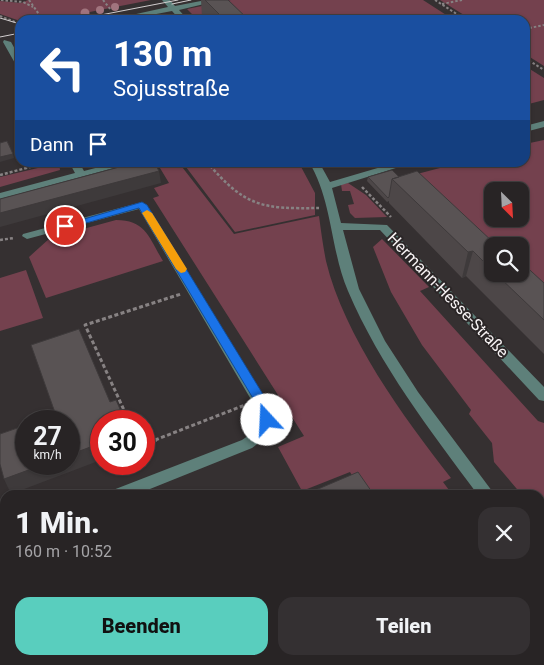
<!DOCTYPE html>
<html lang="de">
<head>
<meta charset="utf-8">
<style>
	:root { --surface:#282425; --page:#343032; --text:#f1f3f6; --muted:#a5a4a7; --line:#444142; --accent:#59cebe }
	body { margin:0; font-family:Roboto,sans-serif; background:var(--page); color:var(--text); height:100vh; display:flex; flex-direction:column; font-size:19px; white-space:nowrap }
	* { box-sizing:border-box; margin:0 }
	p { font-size:16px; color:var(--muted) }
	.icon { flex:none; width:28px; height:28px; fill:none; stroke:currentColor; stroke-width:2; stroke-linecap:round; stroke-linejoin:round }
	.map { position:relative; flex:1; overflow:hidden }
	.sheet { position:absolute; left:0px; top:490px; width:545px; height:175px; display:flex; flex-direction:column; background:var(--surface); border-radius:15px 15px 0 0; box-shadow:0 1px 4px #0004,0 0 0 1px var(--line) }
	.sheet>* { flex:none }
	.banner { position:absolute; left:15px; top:15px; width:515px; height:152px; border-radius:15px; box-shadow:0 1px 4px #0004,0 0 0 1px var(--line); background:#1a4fa0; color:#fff; overflow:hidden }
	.needle { width:32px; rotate:156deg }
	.controls { position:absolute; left:484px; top:182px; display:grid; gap:10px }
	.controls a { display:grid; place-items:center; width:45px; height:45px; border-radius:10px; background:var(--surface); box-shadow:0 1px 4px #0004,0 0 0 1px var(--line); font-size:25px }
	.speed { position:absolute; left:15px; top:410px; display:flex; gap:10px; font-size:25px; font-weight:700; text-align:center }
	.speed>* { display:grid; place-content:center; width:65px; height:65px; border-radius:50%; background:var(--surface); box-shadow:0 1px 4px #0004,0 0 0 1px var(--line); line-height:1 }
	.speed small { font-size:12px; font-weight:400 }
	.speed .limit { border:8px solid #d22; background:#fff; color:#111 }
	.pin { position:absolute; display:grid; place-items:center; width:42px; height:42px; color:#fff; margin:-21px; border:2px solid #fff; border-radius:50%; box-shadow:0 1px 5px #0007 }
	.me { position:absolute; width:55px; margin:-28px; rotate:340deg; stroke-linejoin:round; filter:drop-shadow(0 0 4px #0008) }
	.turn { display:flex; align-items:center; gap:18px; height:105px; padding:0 15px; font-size:22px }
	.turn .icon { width:65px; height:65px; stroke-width:2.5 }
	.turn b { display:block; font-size:35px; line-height:42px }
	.then { display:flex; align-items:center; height:48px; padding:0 15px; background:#0003; gap:10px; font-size:19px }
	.round { display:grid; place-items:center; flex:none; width:52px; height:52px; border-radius:15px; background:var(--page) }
	.overview { display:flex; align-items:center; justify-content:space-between; height:85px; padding:0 15px }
	h1 { font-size:30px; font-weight:800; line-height:38px }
	.button { display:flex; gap:10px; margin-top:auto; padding:10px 15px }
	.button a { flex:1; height:58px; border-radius:15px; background:var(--accent); color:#111; font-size:20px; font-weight:800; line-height:58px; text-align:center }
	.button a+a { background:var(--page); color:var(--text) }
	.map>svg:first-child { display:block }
	.green { fill:#74414e; fill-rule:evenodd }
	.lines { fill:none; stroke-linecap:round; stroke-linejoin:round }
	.path-far3 { stroke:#878283; stroke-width:2; stroke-dasharray:2.5 2; stroke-linecap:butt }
	.path-far2 { stroke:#878283; stroke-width:2.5; stroke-dasharray:3 2; stroke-linecap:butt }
	.path-far1 { stroke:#878283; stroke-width:3; stroke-dasharray:4 2.5; stroke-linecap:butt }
	.path { stroke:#878283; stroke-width:4; stroke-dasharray:5 3; stroke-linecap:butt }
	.minor { fill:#5e807a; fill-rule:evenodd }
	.tram { stroke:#d2cecf; stroke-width:1 }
	.tree { fill:#a1747e }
	.wall { fill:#4d4748 }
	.shaded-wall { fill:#3e3a3b }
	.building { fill:#595354; stroke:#3e3a3b }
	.route { fill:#1a73e8; stroke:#114b97 }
	.slow { fill:#f59e0b }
	.labels { text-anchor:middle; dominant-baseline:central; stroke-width:4; stroke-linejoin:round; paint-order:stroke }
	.street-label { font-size:16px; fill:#f7f3f4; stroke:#2b2627 }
</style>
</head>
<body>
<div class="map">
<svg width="544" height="665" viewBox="0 0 544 665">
	<rect width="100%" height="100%" fill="#353031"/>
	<path class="green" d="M28 0H151L49 20 20 21 0 14V1L21 3Z
		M231 0H423L454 20H198L187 9Z
		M440 0H544V66L525 54V20H472Z
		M525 66 544 78V100L525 105Z
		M544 140V317L520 274V246H492L398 179 459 163 525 162V144ZM492 191H520V219H492Z
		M59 163 60 170 0 187V177Z
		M157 163H179L234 234 319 216C321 231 323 246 326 261 344 336 404 418 451 478L443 482 452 494 461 490 464 495H364L350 472 302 491 278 447 304 436 153 198 159 196 154 188 169 183Z
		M183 163H299L315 193V215L235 232Z
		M348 183 366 195 387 217 355 218 350 213 348 205 354 204 350 191H342L341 184Z
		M116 220C146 220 149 238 163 261L46 298 29 257 50 238Z
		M382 239 429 287 420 291 538 421 544 423V522L540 517V495H522L494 462 492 443 469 414 471 410 422 345 391 292 373 247Z
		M26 270 43 318 0 331V278Z"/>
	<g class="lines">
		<path class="path-far3" d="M1 0 23 2 33 7
			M29 0 43 20
			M103 0 111 10
			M435 0 466 20
			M442 4 462 0
			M0 16 15 22
			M525 29 544 25
			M525 58 544 70"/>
		<path class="path-far2" d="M207 162C245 207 262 209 319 208
			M0 175 49 162
			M362 187 391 217
			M0 240 14 238"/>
		<path class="path-far1" d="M129 421 85 325 181 294
			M155 440 245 405"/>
		<path class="path" d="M144 444 158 439"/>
		<path class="minor" d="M162 0H170L175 6 206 0H221L179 10 188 20H180L172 11 125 20H109L168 7Z
			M4 40 11 42 20 58V67L16 65 3 42Z
			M544 121V127L525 132V126Z
			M69 162H79L84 171 118 162H136L0 199V193L75 173Z
			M309 162H319L330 182 398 162H415L332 188 341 223 387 225 544 387V401L539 400 380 230H343L359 289 385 341 418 392 495 495H478C430 430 380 366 348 291 330 249 333 202 309 162Z
			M142 202 147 205 271 408C279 425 265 439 252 448L135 495H110L113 490 242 440C253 433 260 426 259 413L139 209 27 239 22 236 23 234Z
			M5 532V546L0 548V534Z
			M540 555 544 557V576L540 574Z
			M203 660H229L227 665H201Z"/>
		<path class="tram" d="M172 4 191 0
			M0 18 20 24
			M75 20 178 0
			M0 37 20 33"/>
	</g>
	<g class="tree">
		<circle cx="115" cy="7" r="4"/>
		<circle cx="100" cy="10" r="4"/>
		<circle cx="85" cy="13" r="4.5"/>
	</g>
	<path class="wall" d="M201 0H228L249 20H205L202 17Z
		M368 177H399L492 246V274H520L544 283V354L466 276 462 278 389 203V201L387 202 367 181Z"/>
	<path class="shaded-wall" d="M13 154 14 158 0 162V157Z
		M351 162H363L351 166Z
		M159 171 161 183 0 227V213Z
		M473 251 466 276 462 278 468 252Z
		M124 418 125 421H118L117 420Z
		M101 443V460L11 494 4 479 45 464H69V455Z
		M544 642V655L540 657V644Z
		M71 660H80L69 665H60Z
		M511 660H535L526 665H502Z"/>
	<path class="building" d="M205 0H228L249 20H225Z
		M7 141 13 154 0 157V143Z
		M138 162H154L159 171 0 213V199Z
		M392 170 399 177 392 179 389 197 388 198 368 177Z
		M417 171 494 243 498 241 504 246H492V270L473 251 468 252 392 179Z
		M520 261 544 283V320L496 274H520Z
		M79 329 110 402 116 400 124 418 117 420 118 421H101V443L69 455V421H58L31 345Z
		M26 425V464H45L4 479 0 464V434Z
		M358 472 374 495H304Z
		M540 597 544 602V642L540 644Z
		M15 660H71L60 665H16Z
		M403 660H511L502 665H394Z"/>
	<path class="route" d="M142 202 147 205 264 396 273 420 271 424H262L254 400 139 208 65 229 60 226Z"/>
	<path class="slow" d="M147 210 152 213 187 269 185 272 181 273 176 269 142 213Z"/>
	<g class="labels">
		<g class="street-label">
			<text transform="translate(448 295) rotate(46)">Hermann-Hesse-Straße</text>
		</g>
	</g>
</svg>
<div class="controls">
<a><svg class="needle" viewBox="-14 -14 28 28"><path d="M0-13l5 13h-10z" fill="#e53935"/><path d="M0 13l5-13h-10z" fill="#a5a4a7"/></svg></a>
<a><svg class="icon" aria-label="search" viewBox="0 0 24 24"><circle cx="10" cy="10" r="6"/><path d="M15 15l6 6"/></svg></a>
</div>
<div class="speed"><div>27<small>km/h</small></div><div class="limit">30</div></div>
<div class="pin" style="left:65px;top:226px;background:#d93025"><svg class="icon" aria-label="arrive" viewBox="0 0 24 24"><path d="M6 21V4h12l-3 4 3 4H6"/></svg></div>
<svg class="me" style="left:267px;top:420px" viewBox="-20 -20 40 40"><circle r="19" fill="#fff"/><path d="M0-13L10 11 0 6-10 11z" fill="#1a73e8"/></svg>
<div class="banner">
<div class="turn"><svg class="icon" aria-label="left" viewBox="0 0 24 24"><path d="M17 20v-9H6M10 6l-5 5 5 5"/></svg><div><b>130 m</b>Sojusstraße</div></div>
<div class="then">Dann<svg class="icon" aria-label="arrive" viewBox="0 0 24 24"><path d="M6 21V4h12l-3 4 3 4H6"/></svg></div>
</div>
<section class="sheet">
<div class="overview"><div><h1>1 Min.</h1><p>160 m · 10:52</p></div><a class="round"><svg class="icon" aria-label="close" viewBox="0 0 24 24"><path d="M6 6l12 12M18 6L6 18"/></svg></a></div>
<div class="button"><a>Beenden</a><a>Teilen</a></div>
</section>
</div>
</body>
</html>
